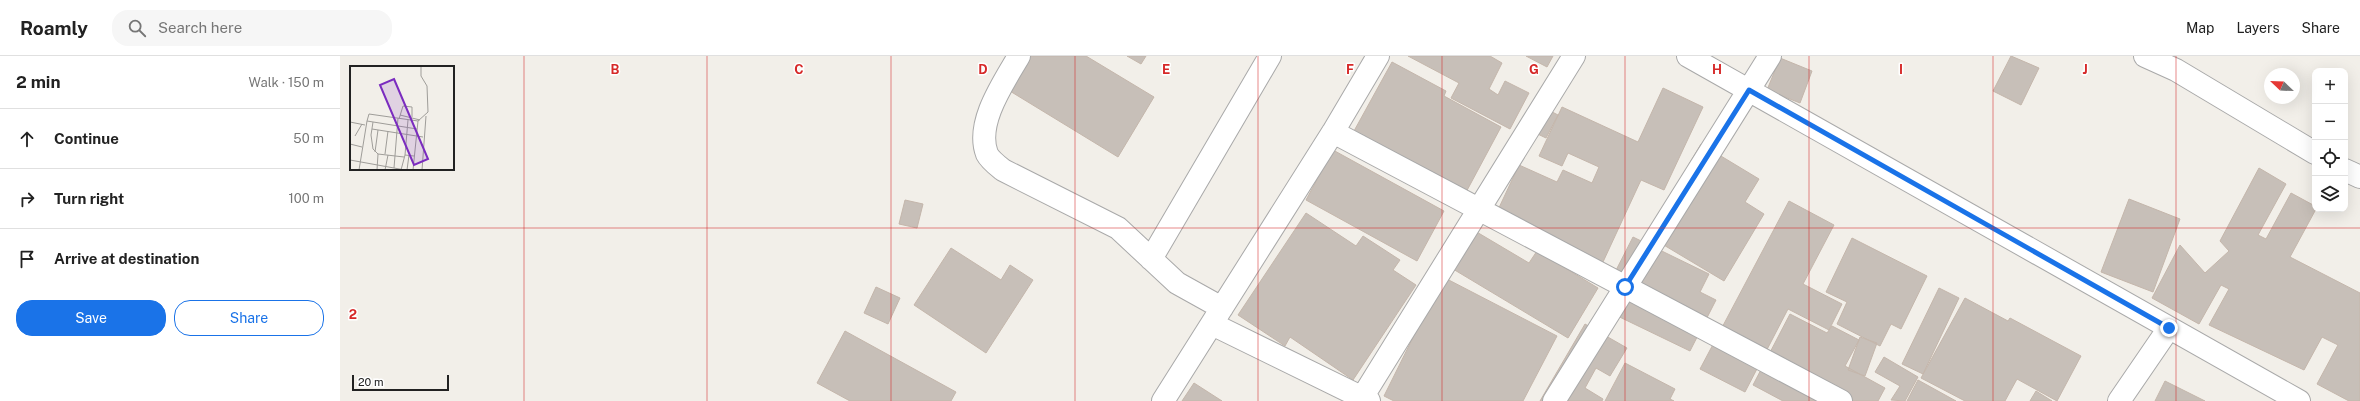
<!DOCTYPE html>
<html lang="en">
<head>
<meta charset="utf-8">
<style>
	body { margin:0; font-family:"Public Sans",sans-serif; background:#f6f6f6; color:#222 }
	.controls { position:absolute; right:12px; top:12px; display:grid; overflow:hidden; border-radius:8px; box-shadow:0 4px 16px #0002 }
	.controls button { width:36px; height:36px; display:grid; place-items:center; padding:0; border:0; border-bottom:1px solid #e0e0e0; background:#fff; color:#222; font:20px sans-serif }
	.compass { position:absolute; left:1924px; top:12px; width:36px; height:36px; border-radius:50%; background:#fff; box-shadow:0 4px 16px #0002; rotate:293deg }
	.scale { position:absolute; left:12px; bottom:10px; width:97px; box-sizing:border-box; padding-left:4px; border:2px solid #222; border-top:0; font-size:11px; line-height:14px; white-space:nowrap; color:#222; -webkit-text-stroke:3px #fff; paint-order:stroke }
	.stop { position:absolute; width:12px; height:12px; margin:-9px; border:3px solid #1a73e8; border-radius:50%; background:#fff }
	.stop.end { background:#1a73e8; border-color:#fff; box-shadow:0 1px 4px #0008 }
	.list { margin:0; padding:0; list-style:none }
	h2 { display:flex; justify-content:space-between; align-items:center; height:52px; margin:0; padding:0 16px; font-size:17px }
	h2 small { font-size:13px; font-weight:400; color:#767676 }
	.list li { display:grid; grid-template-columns:26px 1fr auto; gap:12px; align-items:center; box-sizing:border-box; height:60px; padding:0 16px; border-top:1px solid #e0e0e0 }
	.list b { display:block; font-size:15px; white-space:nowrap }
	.list em { font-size:13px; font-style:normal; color:#767676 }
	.actions { display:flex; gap:8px; padding:12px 16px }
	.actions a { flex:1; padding:9px 0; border:1px solid #1a73e8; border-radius:16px; text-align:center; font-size:14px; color:#1a73e8 }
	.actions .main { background:#1a73e8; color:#fff }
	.icon { flex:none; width:22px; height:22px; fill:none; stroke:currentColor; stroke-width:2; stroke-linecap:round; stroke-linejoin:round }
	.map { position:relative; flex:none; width:2020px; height:345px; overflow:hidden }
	header { display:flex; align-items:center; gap:24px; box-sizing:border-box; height:56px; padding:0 20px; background:#fff; border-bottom:1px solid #e0e0e0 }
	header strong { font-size:19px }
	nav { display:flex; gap:22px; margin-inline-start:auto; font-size:14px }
	.search { width:280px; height:36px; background:#f6f6f6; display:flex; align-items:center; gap:10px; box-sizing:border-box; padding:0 14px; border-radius:16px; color:#767676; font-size:15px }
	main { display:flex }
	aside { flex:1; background:#fff }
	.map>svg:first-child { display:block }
</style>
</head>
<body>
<header>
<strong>Roamly</strong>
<div class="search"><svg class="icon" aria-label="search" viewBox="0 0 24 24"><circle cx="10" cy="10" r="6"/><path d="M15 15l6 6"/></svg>Search here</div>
<nav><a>Map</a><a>Layers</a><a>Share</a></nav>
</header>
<main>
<aside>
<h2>2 min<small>Walk · 150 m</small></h2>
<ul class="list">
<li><svg class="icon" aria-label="ahead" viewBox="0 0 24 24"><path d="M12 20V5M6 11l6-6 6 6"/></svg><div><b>Continue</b></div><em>50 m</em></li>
<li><svg class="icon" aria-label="right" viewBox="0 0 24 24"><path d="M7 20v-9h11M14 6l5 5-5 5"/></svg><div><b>Turn right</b></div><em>100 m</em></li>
<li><svg class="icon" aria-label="arrive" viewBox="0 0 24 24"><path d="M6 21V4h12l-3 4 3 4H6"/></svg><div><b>Arrive at destination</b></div></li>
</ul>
<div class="actions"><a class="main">Save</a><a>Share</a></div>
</aside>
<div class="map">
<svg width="2020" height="345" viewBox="0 0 2020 345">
	<rect width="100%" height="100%" fill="#f2efe9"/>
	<path fill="#c7bfb8" stroke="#c4b6ab" d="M677,0H746L814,41L778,101L660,29Z
		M787,0H806L801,8Z
		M1068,0H1150L1162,7L1149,33L1158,39L1165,25L1189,37L1170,73L1111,42L1119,27Z
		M1186,0H1213L1207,11Z
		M1671,0L1699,12L1681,49L1653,35Z
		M1440,2L1472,15L1460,47L1427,34Z
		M1052,6L1106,35L1104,40L1161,71L1124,140L1014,75Z
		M1323,32L1363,51L1324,134L1301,124L1263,206L1157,156L1179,109L1217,126L1223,114L1252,127L1259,111L1228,97L1222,110L1199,100L1222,51L1298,86Z
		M1193,46L1218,59L1206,82L1181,70Z
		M1361,88L1419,123L1405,146L1424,158L1384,225L1307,179Z
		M993,94L1104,155L1077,205L966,144Z
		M1919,112L1946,128L1918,179L1926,183L1951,137L1975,150L1976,153L1950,201L2020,237V345H2009L1977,328L1998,289L1982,281L1964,314L1869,269L1889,233L1881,229L1859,268L1812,242L1840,189L1865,217L1889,195L1880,185Z
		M1789,143L1840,163L1813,236L1761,216Z
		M565,144L583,148L577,172L559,168Z
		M1449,145L1494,169L1463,228L1502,248L1489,274L1448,253L1405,336L1360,313Z
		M966,157L1016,190L1023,180L1060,204L1053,214L1076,229L1013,324L950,281L945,290L898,259Z
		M1135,175L1189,207L1197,195L1258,232L1228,282L1113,213Z
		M1293,181L1369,218L1360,236L1376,244L1350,295L1263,253L1276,227L1271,224Z
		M1512,182L1587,220L1561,273L1551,268L1540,290L1497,268L1507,246L1486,236Z
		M611,192L661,224L670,209L693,224L646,297L574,249Z
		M1103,221L1217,280L1183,345H1054L1044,340Z
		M536,231L560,242L548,268L524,257Z
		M1599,232L1619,242L1583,318L1562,308Z
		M1625,242L1668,265L1670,262L1741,300L1717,345L1677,323L1665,345H1625L1581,322Z
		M1450,258L1487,277L1492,270L1519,284L1505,310L1545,332L1538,345H1443L1413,329Z
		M1245,268L1287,292L1270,320L1256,312L1245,332L1263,343L1262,345H1200Z
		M505,275L616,336L611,345H510L477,327Z
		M1520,281L1537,287L1525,320L1508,314Z
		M1544,301L1578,321L1565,345L1551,344L1560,330L1535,316Z
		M1285,307L1335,333L1330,343L1334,345H1265Z
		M1578,324L1616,345H1567Z
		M1825,325L1865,345H1815Z
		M854,327L882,345H842Z
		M1696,335L1712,345H1690Z"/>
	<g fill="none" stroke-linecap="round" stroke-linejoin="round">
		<g stroke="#a9a9a9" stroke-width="24">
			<path id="minor" d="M679,0C664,26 635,67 647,98C650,104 658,110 663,114L778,172L837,227L882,252
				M1348,0L1959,345
				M1805,0L1836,14L1975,97
				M993,76L1501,345
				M2005,114L2020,121
				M811,203L930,0
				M872,268L1029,345
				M823,345L993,76L1038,0
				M1020,345L1234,0
				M1214,345L1430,0
				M1779,345L1829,272"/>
		</g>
		<use href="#minor" stroke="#fff" stroke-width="22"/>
	</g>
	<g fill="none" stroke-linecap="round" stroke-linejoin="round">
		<path stroke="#1a73e8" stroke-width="5" d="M1285,231L1409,34L1829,272"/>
	</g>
	<path fill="none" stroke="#d62828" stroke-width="1" stroke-opacity="0.55" d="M184,0V345M367,0V345M551,0V345M735,0V345M918,0V345M1102,0V345M1285,0V345M1469,0V345M1653,0V345M1836,0V345M0,172H2020"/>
	<g transform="translate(10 10)">
		<rect width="104" height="104" fill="#f2efe9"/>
		<path fill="none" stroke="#9f9d99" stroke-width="1" d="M50,49L70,54M49,53L53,40L62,41V51M17,55L19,48L68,55L63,104M68,55L78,46L77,20L71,10V0M0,56L15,59M23,56L21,69L23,83L28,88M22,63L73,71M5,70L12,58M0,78L12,81M25,86L28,64M35,88L38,65M55,89L58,54M0,94L55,104M44,102L48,52M9,104L17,55L67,63M27,104L28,88L54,91M35,104L38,89M51,104L55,89L64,90M57,104L59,89M72,104L76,50"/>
		<path fill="#7b2cbf" fill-opacity="0.15" stroke="#7b2cbf" stroke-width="2" d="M44,13L78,93L64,99L30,19Z"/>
		<rect width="104" height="104" fill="none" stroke="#222" stroke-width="2"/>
	</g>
	<g font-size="13" text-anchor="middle" font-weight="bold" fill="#d62828" stroke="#fff" stroke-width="3" stroke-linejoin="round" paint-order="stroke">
		<text x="275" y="18">B</text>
		<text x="459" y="18">C</text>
		<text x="643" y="18">D</text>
		<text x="826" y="18">E</text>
		<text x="1010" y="18">F</text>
		<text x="1194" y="18">G</text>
		<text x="1377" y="18">H</text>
		<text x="1561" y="18">I</text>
		<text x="1745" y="18">J</text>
		<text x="13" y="263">2</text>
	</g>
</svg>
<div class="controls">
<button>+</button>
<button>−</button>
<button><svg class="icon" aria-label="locate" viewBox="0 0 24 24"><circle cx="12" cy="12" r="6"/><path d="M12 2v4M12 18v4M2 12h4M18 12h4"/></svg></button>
<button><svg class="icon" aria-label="layers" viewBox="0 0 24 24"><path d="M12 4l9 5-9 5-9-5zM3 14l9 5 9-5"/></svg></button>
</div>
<svg class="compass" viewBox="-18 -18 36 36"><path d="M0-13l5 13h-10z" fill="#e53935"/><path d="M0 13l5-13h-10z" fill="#767676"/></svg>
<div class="scale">20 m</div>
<div class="stop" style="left:1285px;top:231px"></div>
<div class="stop end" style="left:1829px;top:272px"></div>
</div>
</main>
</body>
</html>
